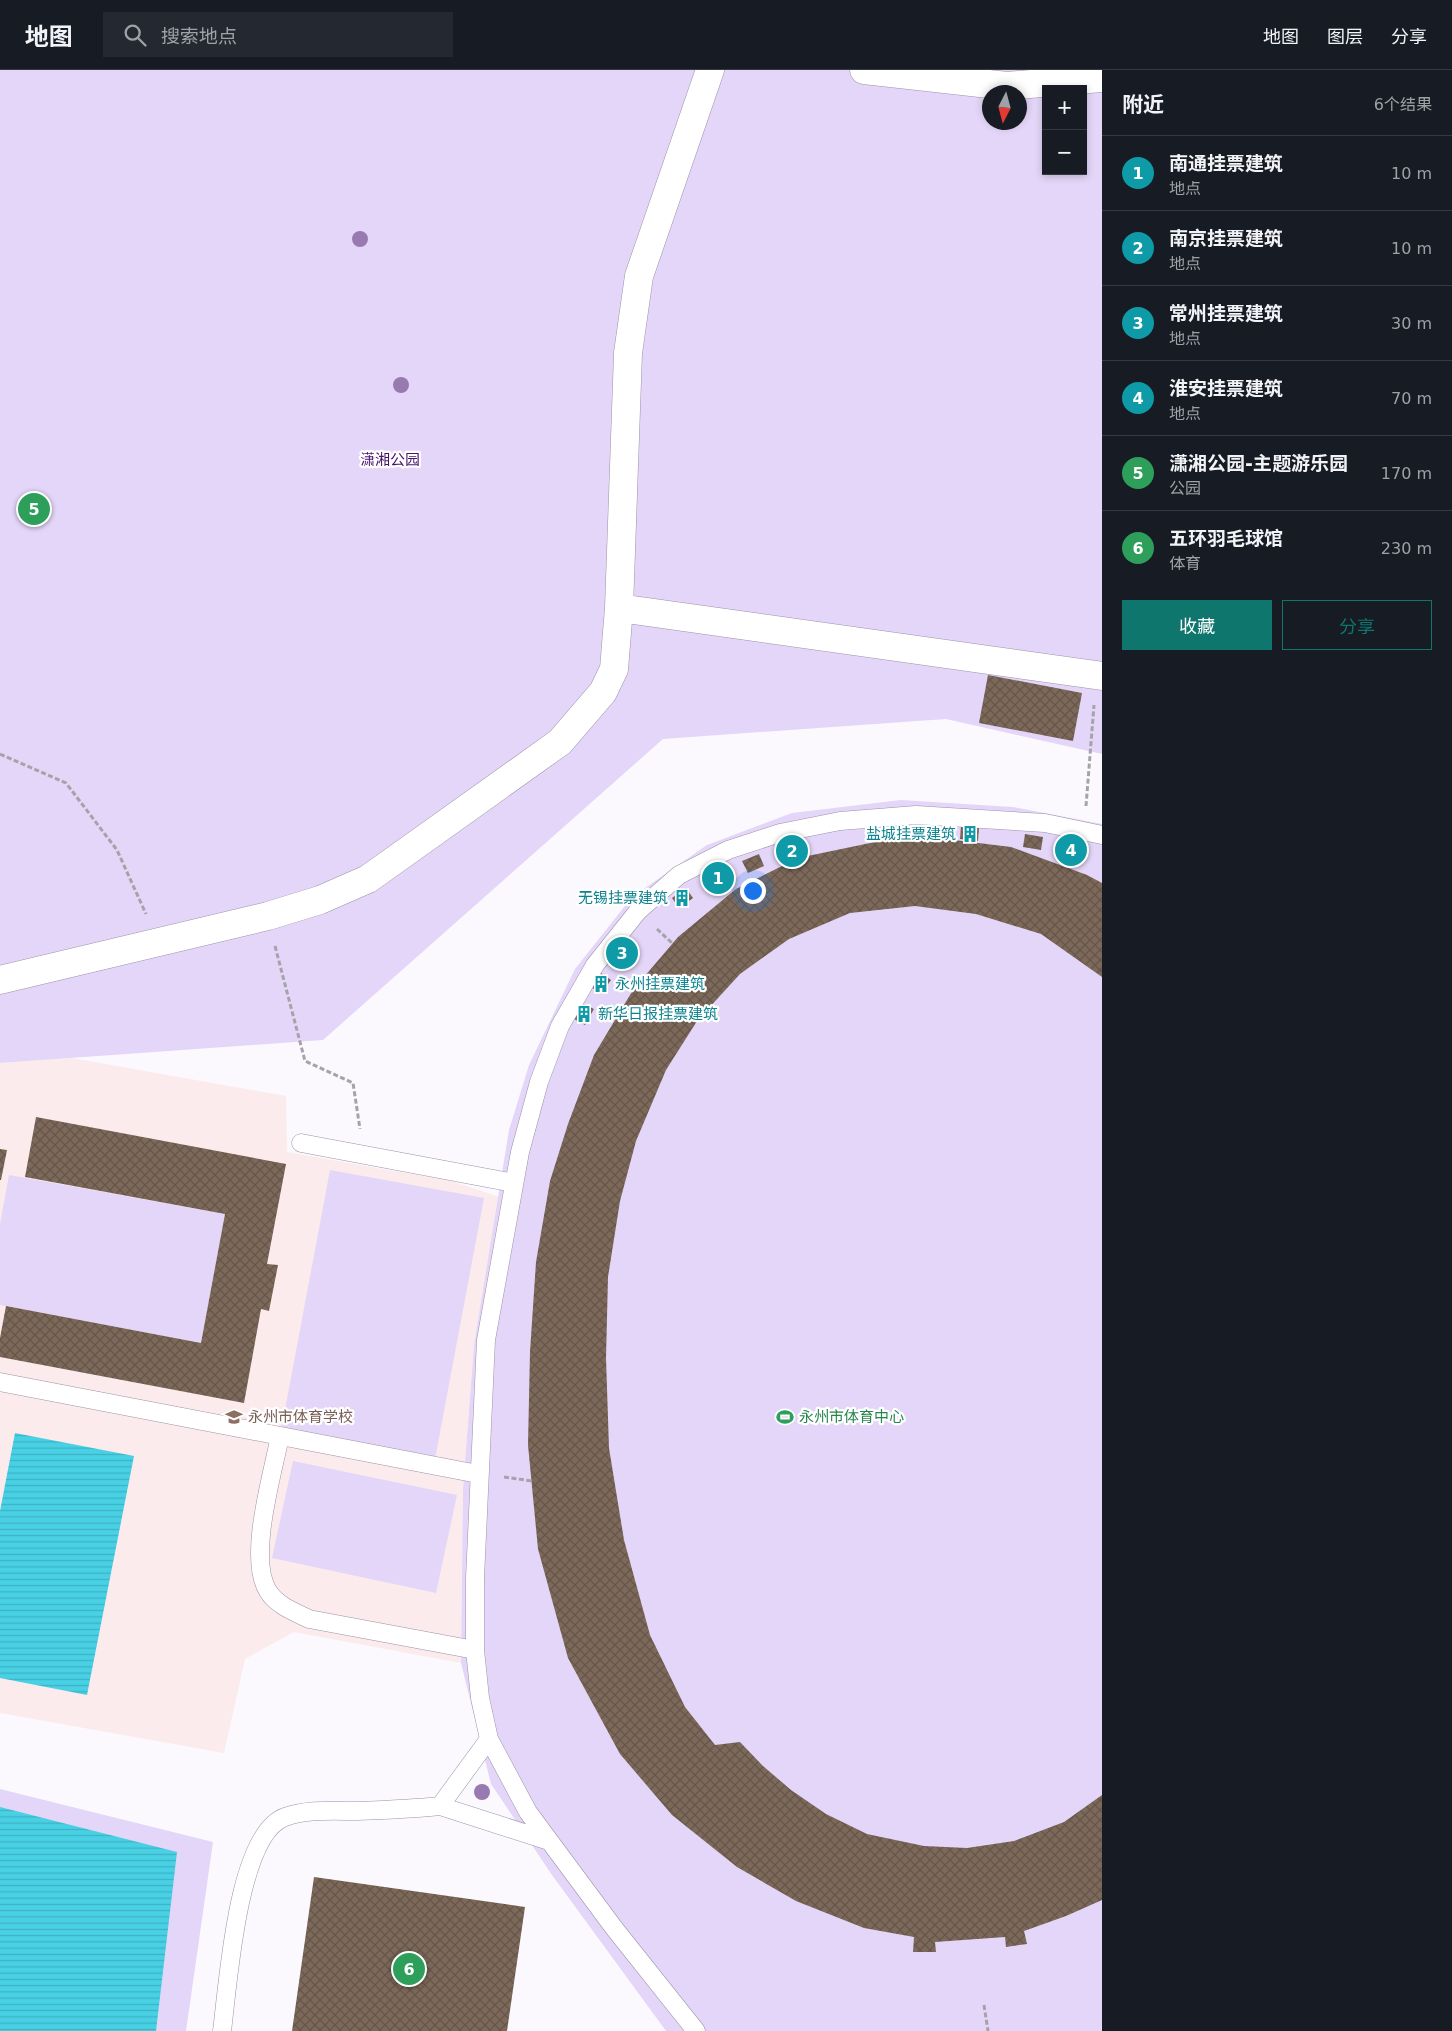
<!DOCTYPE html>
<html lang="zh">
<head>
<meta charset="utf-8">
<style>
	body { margin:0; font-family:"DejaVu Sans","Noto Sans SC",sans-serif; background:#242831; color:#f1f3f6 }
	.controls { position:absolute; right:15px; top:15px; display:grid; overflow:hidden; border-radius:0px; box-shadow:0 2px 8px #0003 }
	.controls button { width:45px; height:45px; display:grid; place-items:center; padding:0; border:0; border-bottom:1px solid #363941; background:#171b24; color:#f1f3f6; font:25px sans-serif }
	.compass { position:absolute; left:982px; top:15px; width:45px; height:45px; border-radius:50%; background:#171b24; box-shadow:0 2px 8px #0003; rotate:186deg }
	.you { position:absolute; left:752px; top:820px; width:18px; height:18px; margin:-12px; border:4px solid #fff; border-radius:50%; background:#1a73e8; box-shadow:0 0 0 8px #1a73e833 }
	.badge { display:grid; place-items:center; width:32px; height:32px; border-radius:50%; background:#0f766e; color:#fff; font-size:16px; font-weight:700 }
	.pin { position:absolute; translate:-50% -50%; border:2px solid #fff; box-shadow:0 1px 5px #0006 }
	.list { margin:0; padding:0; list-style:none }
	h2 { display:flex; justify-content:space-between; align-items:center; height:65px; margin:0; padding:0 20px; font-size:21px }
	h2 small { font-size:16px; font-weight:400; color:#9ea1a6 }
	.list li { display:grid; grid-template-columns:32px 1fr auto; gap:15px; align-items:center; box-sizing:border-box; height:75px; padding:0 20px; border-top:1px solid #363941 }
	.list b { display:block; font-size:19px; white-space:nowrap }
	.list p { margin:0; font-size:16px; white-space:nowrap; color:#9ea1a6 }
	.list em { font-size:16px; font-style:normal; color:#9ea1a6 }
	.actions { display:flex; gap:10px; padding:15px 20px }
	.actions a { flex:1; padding:11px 0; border:1px solid #0f766e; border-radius:0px; text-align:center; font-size:18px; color:#0f766e }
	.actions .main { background:#0f766e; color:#fff }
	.icon { flex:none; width:28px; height:28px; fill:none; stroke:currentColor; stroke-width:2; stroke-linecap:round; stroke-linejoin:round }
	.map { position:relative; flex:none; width:1102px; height:1961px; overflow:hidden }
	header { display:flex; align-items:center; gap:30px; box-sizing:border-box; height:70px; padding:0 25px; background:#171b24; border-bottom:1px solid #363941 }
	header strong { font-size:24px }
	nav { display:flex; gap:28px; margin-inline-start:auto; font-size:18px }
	.search { width:350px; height:45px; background:#242831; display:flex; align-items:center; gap:12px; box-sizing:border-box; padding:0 18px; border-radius:0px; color:#9ea1a6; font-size:19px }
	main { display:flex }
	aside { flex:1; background:#171b24 }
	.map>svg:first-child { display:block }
</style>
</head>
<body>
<header>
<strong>地图</strong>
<div class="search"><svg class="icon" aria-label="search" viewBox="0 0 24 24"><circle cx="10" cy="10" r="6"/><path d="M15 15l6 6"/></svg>搜索地点</div>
<nav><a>地图</a><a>图层</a><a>分享</a></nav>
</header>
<main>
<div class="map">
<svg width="1102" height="1961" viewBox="0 0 1102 1961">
	<defs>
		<pattern id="water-rules" width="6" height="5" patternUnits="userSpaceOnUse" patternTransform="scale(1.25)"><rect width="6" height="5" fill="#48d0e4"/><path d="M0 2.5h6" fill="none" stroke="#3eb2c3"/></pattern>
		<pattern id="building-cross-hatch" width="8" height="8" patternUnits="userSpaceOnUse" patternTransform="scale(1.25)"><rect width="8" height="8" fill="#7c695a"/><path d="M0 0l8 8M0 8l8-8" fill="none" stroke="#65554a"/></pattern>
	</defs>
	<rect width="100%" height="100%" fill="#fbf9fe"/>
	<path fill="#fcebed" d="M72,988L286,1026L287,1082L451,1111L500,1127L474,1275L463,1419L461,1593L294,1562L245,1589L224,1683L0,1643V993Z"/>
	<path fill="#e4d6f8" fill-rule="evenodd" d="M0,0H1102V684L946,649L663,669L323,970L0,993ZM1046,19H1083V101H1046ZM989,22H1019V52H989Z
		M901,730L1013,737L1102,754V1961H666L552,1805L491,1714L461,1593L463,1419L474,1275L509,1060L529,995L575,899L632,827L707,775L792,743Z
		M330,1100L484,1128L435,1389L281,1361Z
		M9,1105L225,1144L201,1273L0,1235V1154Z
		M293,1391L457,1425L436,1523L272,1488Z
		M0,1719L213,1772L186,1961H0Z"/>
	<path fill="url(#water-rules)" d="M15,1363L134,1386L87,1625L0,1608V1441Z
		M0,1737L177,1782L156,1961H0Z"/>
	<path fill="url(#building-cross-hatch)" d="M988,605L1082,623L1073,671L979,653Z
		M961,756L979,758L978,771L960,769Z
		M1025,764L1043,767L1041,780L1023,777Z
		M946,769L1011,777L1087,805L1102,813V907L1041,864L976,844L915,836L850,843L789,869L740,904L697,951L666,1000L636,1071L620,1131L608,1207L606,1288L609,1378L624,1470L650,1565L685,1637L715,1675L740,1672L763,1696L791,1720L826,1744L867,1764L924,1776L967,1778L1014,1771L1064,1752L1102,1725V1830L1066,1846L1024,1861L1027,1874L1006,1877L1005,1867L935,1872L936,1882H913L914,1867L864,1858L796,1831L737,1797L672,1745L620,1684L568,1588L538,1479L528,1375L530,1282L536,1192L550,1111L568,1054L594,985L633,920L678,867L736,819L798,788L875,772Z
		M799,772L802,784L786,789L782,777Z
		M1064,772L1082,776L1079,788L1061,784Z
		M759,784L764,796L748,803L742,791Z
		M723,799L729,810L713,818L707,807Z
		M686,818L693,828L679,838L672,828Z
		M623,872L633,880L622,894L612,886Z
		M601,903L611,910L601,924L591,917Z
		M582,933L594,939L585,955L574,949Z
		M36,1047L286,1094L267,1194L278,1195L269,1241L261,1239L244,1333L0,1287V1268L6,1236L201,1273L225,1144L25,1107Z
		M0,1079L7,1080L1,1110H0Z
		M314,1807L525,1837L507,1961H292Z"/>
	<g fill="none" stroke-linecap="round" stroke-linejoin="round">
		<g stroke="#9c92a8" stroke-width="19">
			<path id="lane" d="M301,1073L514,1113
				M0,1312L478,1404
				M280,1366C273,1403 247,1488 268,1521C276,1535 295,1542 309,1549L475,1580
				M440,1736L549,1771
				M222,1961C228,1916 237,1764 285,1747C308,1739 333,1741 357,1741C385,1740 412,1739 440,1736L489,1669
				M696,1961L614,1858L528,1742L489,1669L480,1628L475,1580V1508L486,1270L520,1082L539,1012L560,956L595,895L638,841L679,805L728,780L780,763L840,751L916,745L1045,753L1102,765"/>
		</g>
		<g stroke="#9c92a8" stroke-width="29">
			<path id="street" d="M864,0L1007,16L1102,8
				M619,538L1102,606
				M0,910L268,846L320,830L368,809L560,672L603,622L614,599L619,538L628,283L639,206L710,0"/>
		</g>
		<path stroke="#a5a3a9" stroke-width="3" stroke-dasharray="5 2.5" stroke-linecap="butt" d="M0,684L66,713L117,780L146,844
			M1086,736L1094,635
			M657,859L673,874
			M275,876L305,991L353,1013L360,1059
			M504,1407L532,1411
			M984,1935L988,1961"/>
		<use href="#lane" stroke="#fff" stroke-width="18"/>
		<use href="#street" stroke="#fff" stroke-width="28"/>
	</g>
	<g fill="#997ab0">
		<circle cx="360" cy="169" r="8"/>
		<circle cx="401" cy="315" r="8"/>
		<circle cx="482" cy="1722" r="8"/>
	</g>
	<defs>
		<g id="building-bare" transform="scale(1.35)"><path d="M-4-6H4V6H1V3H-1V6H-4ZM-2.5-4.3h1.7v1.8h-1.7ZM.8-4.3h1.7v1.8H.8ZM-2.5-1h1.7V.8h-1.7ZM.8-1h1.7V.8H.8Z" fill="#0f9aa8" stroke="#fff" stroke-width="2.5" paint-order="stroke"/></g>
		<g id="school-bare" transform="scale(1.35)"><path d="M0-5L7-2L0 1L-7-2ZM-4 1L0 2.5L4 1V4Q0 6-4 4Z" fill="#8d6e63" stroke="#fff" stroke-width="2.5" paint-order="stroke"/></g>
		<g id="stadium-bare" transform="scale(1.35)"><path d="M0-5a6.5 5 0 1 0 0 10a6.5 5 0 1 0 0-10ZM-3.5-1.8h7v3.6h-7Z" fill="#2e9e5b" stroke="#fff" stroke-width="2.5" paint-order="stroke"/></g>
	</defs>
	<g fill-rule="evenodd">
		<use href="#building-bare" x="970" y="764"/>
		<use href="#building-bare" x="682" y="828"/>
		<use href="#building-bare" x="601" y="914"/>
		<use href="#building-bare" x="584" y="944"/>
		<use href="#school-bare" x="234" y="1347"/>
		<use href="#stadium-bare" x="785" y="1347"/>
	</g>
	<g text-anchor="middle" stroke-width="4.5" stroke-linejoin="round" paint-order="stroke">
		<g font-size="15" fill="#481370" stroke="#fff">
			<text x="390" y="395">潇湘公园</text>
		</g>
		<g font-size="15" fill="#0d838f" stroke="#fff" text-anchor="end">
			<text x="956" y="769">盐城挂票建筑</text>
			<text x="668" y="833">无锡挂票建筑</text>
			<text x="615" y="919" text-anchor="start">永州挂票建筑</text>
			<text x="598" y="949" text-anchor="start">新华日报挂票建筑</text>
		</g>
		<g font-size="15" fill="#785e54" stroke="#fff" text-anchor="start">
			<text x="248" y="1352">永州市体育学校</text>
		</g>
		<g font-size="15" fill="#27864d" stroke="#fff" text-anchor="start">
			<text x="799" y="1352">永州市体育中心</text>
		</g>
	</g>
</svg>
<div class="controls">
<button>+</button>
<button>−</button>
</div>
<svg class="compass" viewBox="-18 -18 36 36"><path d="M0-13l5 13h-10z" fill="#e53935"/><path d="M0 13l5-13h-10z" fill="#9ea1a6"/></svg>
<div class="you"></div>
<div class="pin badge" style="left:718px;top:808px;background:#0f9aa8">1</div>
<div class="pin badge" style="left:792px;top:781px;background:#0f9aa8">2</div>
<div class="pin badge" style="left:622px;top:883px;background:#0f9aa8">3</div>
<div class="pin badge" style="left:1071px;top:780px;background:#0f9aa8">4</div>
<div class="pin badge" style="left:34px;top:439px;background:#2e9e5b">5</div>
<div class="pin badge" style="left:409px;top:1899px;background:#2e9e5b">6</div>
</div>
<aside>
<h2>附近<small>6个结果</small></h2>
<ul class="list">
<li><span class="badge" style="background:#0f9aa8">1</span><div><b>南通挂票建筑</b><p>地点</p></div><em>10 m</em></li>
<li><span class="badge" style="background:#0f9aa8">2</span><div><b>南京挂票建筑</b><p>地点</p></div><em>10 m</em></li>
<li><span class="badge" style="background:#0f9aa8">3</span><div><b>常州挂票建筑</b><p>地点</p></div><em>30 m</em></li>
<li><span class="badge" style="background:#0f9aa8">4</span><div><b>淮安挂票建筑</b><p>地点</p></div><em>70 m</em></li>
<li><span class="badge" style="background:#2e9e5b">5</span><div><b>潇湘公园-主题游乐园</b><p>公园</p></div><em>170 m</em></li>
<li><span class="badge" style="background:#2e9e5b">6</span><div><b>五环羽毛球馆</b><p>体育</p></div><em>230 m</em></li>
</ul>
<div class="actions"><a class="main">收藏</a><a>分享</a></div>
</aside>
</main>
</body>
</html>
